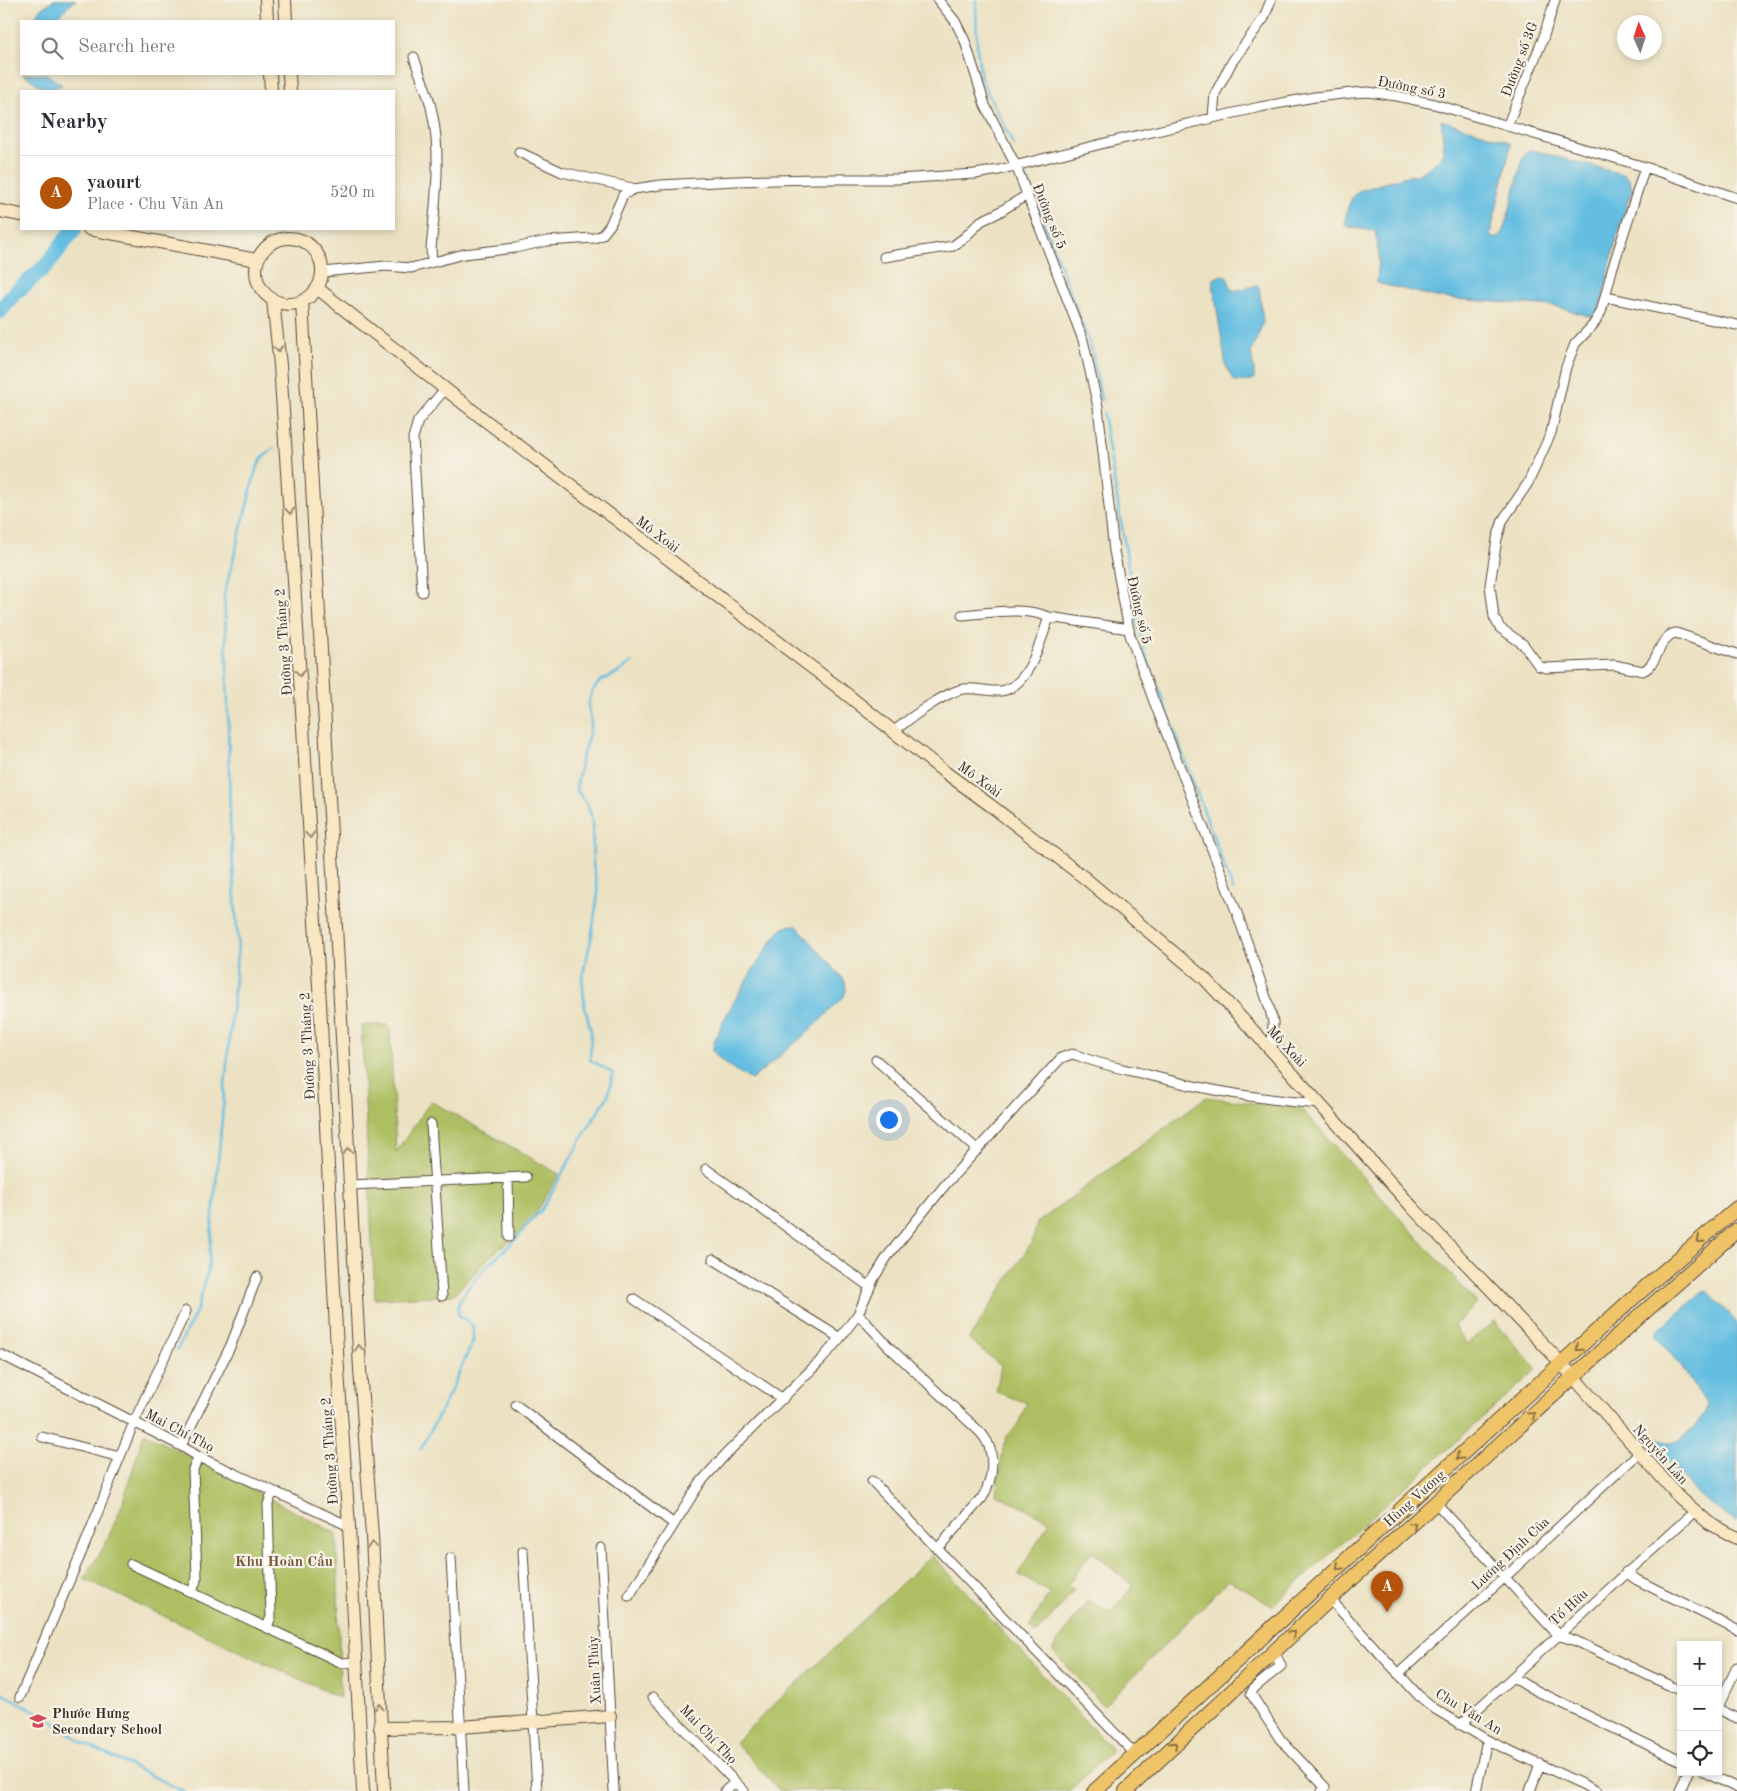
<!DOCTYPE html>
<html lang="en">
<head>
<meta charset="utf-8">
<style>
	body { margin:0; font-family:"Old Standard TT",serif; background:#f2f2f3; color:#2b2b33 }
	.controls { position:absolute; right:15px; bottom:15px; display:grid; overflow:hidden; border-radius:0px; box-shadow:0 2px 8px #0003 }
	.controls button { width:45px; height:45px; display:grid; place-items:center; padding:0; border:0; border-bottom:1px solid #e1e1e2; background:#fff; color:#2b2b33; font:25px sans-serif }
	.compass { position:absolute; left:1617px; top:15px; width:45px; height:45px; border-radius:50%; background:#fff; box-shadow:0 2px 8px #0003; rotate:357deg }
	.you { position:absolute; left:888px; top:1119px; width:18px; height:18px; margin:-12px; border:4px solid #fff; border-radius:50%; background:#1a73e8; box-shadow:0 0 0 8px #1a73e833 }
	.badge { display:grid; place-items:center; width:32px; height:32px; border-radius:50%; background:#b45309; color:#fff; font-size:16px; font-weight:700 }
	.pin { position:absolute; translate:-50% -41px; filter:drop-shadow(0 1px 2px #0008) }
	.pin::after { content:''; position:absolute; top:26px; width:18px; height:15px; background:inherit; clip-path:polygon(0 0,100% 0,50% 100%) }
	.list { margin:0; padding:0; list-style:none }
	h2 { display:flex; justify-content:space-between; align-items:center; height:65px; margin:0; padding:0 20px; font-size:21px }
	h2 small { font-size:16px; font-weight:400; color:#7c7c81 }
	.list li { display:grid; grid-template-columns:32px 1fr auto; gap:15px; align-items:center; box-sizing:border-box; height:75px; padding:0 20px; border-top:1px solid #e1e1e2 }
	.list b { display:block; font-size:19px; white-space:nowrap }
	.list p { margin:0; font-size:16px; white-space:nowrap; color:#7c7c81 }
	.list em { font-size:16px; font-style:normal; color:#7c7c81 }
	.icon { flex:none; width:28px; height:28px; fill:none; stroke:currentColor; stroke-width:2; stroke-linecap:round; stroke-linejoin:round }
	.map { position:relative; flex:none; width:1737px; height:1791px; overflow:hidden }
	.search { position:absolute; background:#fff; box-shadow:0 2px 8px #0003; left:20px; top:20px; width:375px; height:55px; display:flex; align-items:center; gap:12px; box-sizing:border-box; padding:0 18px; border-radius:0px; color:#7c7c81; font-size:19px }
	.panel { position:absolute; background:#fff; box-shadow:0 2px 8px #0003; left:20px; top:90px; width:375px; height:140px; border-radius:0px }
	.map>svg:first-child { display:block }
</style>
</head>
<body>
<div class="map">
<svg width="1737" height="1791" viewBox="0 0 1737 1791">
	<rect width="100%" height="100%" fill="#f7f3e8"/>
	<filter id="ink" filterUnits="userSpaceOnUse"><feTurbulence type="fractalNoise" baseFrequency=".02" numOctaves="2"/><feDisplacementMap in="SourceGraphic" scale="10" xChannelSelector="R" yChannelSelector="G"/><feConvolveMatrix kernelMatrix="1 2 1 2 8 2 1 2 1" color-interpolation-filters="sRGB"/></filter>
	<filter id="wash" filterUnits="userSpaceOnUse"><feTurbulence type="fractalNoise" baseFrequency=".0096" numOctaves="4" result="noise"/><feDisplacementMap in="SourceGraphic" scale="20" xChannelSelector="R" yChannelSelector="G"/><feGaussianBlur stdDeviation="1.12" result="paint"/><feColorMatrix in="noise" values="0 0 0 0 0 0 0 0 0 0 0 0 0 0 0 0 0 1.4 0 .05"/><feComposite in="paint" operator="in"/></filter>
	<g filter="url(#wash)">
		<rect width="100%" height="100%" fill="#ece2c3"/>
		<path fill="#adbf62" stroke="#747440" d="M361,1025H386L390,1027L396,1152L431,1101L559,1174L529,1225L492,1255L453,1295L375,1299Z
			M1206,1097L1301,1109L1477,1303L1454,1326L1467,1344L1494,1321L1537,1369L1272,1606L1229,1580L1104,1706L1052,1650L1088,1600L1110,1613L1133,1586L1092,1552L1068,1584L1074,1590L1036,1634L1029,1627L1050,1593L1018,1574L1050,1521L996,1494L1004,1444L1007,1436L1017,1426L1027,1403L996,1392L1001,1366L969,1339L1032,1242L1037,1223Z
			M144,1433L337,1534L340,1698L84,1579L105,1545L121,1508Z
			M932,1555L1112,1750L1069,1791H780L735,1742Z"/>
		<path fill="#64bee1" stroke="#507480" d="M54,0H76L65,9L55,21H34L39,10Z
			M23,74H46L62,85L47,91Z
			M1441,120L1507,141L1511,144L1490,236L1494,238L1499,237L1504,231L1523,158L1528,151L1532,150L1625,175L1629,179L1632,189L1618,232L1600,308L1592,317L1555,306L1441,298L1377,283L1379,256L1375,231L1349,227L1345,225C1345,214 1350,196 1359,191L1403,177L1417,175L1431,166L1439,159L1443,152L1444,146Z
			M1222,275L1226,276L1233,291L1255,286L1259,287L1263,322L1251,353L1254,370V379C1247,381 1239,383 1233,380L1226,366L1213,285V279Z
			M790,925L797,926L845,981L846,991L843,998L807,1033L751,1080C743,1075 715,1059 713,1050C710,1036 768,943 780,931C783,928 787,927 790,925Z
			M1708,1291L1737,1323V1521L1735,1522L1697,1493L1652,1445L1649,1440L1653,1436L1667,1442L1678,1441L1694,1428L1706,1411L1707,1405L1680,1364L1656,1337L1657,1331L1703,1292Z"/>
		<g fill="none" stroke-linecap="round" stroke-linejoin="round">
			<path stroke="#64bee1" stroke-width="2.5" d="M976,0L977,47L981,79L1014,146
				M1025,174L1092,350L1101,400
				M1103,413L1138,625L1144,649L1233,890
				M177,1350L197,1310L208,1270L238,945L230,821L227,661L224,595L256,470L262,458L274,448
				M421,1449L449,1395L473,1341V1327L466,1320L460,1317L458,1313V1306L460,1300L467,1289L484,1269L518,1237L528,1223L541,1211L589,1126L608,1096L613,1073L590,1060L591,1031L585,1008L582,978L591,940L598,893L593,864L592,819L588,806L576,789L582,757L589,734L591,722L588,705L591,693L600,681L619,672L632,662
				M0,1692L46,1717L83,1743L183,1791"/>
			<path stroke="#64bee1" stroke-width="16" d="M0,311L16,292L46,266L74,229"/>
		</g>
	</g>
	<g filter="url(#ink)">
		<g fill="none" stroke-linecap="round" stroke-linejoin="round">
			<g stroke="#564637" stroke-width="11">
				<path id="street" d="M938,0L955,21L965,41L985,105L1016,166L1083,340L1098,407L1114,551L1130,635L1153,699L1237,913L1269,1006L1273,1022L1272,1051
					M414,57C419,75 429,93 432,112C442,156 435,205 431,249L432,262
					M1213,117L1215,94L1232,62L1264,18L1271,0
					M1507,126L1543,39L1555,0
					M519,152L562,172L632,188
					M1645,167L1612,270L1601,312L1593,325L1575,344L1566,367L1551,433L1528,483L1503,520L1497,539L1490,585L1494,617L1500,628L1523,644L1539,666L1546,668L1614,665L1643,671C1659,664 1658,636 1676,633L1737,654
					M884,257L953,246L965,237L981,221L996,214L1027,195
					M323,272L386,266L411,268L464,254L515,248L547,241L594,238L602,235L610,225L623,195L634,189L660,185L735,181L815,179H898L975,174L999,170L1105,143L1260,107L1315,97L1352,93L1368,92L1397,96L1434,104L1645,167L1737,198
					M1606,297L1737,325
					M422,592L413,438L418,421L445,389
					M962,615C991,613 1022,606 1049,617L1129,629
					M894,731C910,718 940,696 959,690C972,686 987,692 1001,691C1029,687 1041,640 1049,617
					M876,1060L978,1150
					M431,1124L442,1296
					M706,1169L870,1287
					M508,1178L509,1237
					M350,1185L526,1177
					M713,1259L840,1338
					M634,1299L783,1399
					M858,1314L889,1347L980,1432C997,1449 994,1479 982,1498L938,1548
					M0,1354L181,1446L199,1457L349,1526
					M516,1405L674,1524
					M42,1437L120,1457
					M181,1446L231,1345L257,1277
					M872,1481L1135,1754
					M1436,1503L1558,1635L1576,1641L1681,1691
					M601,1548L614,1791
					M523,1551L537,1791
					M451,1558L464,1791
					M131,1564L342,1663L357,1662
					M1626,1572L1637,1580L1737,1630
					M192,1592L197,1578L193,1469L199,1457
					M629,1596L700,1483L726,1454L822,1359L840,1338L858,1314L874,1278L887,1257L945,1185L1061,1058L1072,1054L1079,1056C1104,1066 1130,1070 1156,1077C1210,1091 1264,1100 1320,1104
					M1330,1599L1418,1695L1435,1709L1487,1740L1597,1791
					M267,1627L271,1617L268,1504L273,1491
					M1274,1651L1281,1666L1254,1688L1251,1694L1280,1739L1325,1787L1322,1791
					M1398,1674L1504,1578L1640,1452
					M1513,1677L1527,1686L1681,1761
					M20,1697L85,1544L134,1422L186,1311
					M653,1697L744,1791
					M1718,1707L1737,1667
					M1718,1709L1737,1718
					M1460,1725L1695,1511
					M1704,1772L1737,1788
					M725,1791L735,1782
					M1476,1791L1487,1740
					M1530,1791L1540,1764
					M1680,1791L1688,1772"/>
			</g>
			<g stroke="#564637" stroke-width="14">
				<path id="secondary" d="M266,0L267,21
					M285,0L286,21
					M270,74L271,91
					M289,74L290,91
					M0,211L21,215
					M89,229L257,260
					M256 271a33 33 0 1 1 66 0a33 33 0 1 1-66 0Z
					M317,288L482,418L835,685L942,770L990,805L1086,879L1204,978L1272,1051L1413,1208L1562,1364L1679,1497L1709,1523L1737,1538
					M273,300L280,365L292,548L320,1003L338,1371L349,1526L363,1791
					M302,301L360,1369L372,1536L384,1791
					M380,1728L460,1727L610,1716"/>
			</g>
			<g stroke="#564637" stroke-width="16">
				<path id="primary" d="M1095,1791L1432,1481L1632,1299L1737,1208
					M1126,1791L1330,1599L1641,1315L1737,1230"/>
			</g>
			<use href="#street" stroke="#fff" stroke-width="9"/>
			<use href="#secondary" stroke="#f9e7c3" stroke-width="12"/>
			<use href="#primary" stroke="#efc469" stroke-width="14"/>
		</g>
		<defs><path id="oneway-chevron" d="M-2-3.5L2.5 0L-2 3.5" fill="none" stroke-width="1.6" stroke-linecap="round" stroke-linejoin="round" transform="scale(1.25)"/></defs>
		<g stroke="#9a8870">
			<use href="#oneway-chevron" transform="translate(278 349) rotate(85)"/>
			<use href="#oneway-chevron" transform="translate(290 511) rotate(86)"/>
			<use href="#oneway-chevron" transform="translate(300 673) rotate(86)"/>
			<use href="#oneway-chevron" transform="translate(310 835) rotate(86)"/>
			<use href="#oneway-chevron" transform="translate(348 1151) rotate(-93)"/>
			<use href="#oneway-chevron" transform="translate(359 1348) rotate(-93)"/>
			<use href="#oneway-chevron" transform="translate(372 1545) rotate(-93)"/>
			<use href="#oneway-chevron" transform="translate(379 1707) rotate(-93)"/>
		</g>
		<g stroke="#8c6f40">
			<use href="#oneway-chevron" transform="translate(1700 1240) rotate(139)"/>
			<use href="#oneway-chevron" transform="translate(1579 1348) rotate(137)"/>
			<use href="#oneway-chevron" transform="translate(1532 1415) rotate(-42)"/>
			<use href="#oneway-chevron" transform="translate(1459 1457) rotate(138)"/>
			<use href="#oneway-chevron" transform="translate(1413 1525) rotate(-42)"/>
			<use href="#oneway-chevron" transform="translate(1339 1567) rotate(137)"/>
			<use href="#oneway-chevron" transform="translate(1292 1634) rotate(-43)"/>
			<use href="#oneway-chevron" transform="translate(1174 1745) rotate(-44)"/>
		</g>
	</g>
	<defs>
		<g id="school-bare" transform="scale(1.35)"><path d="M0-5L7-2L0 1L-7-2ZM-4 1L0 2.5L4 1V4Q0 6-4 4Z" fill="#d1495b" stroke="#f7f3e8" stroke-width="2.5" paint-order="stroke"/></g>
	</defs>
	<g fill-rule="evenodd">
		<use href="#school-bare" x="38" y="1721"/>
	</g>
	<g text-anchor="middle" stroke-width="4.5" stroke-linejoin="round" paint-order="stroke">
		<g font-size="14" fill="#3b2a1e" stroke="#f7f3e8">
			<text transform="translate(1519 59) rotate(-69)" y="5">Đường số 3G</text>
			<text transform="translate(1412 87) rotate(11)" y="5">Đường số 3</text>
			<text transform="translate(1050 216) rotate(68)" y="5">Đường số 5</text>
			<text transform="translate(658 534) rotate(37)" y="5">Mô Xoài</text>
			<text transform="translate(1140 610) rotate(77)" y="5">Đường số 5</text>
			<text transform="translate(283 642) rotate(-94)" y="5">Đường 3 Tháng 2</text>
			<text transform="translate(980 779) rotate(36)" y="5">Mô Xoài</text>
			<text transform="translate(307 1046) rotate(-93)" y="5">Đường 3 Tháng 2</text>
			<text transform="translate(1287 1046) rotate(47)" y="5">Mô Xoài</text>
			<text transform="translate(180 1430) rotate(28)" y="5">Mai Chí Thọ</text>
			<text transform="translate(329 1451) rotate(-94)" y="5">Đường 3 Tháng 2</text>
			<text transform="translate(1661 1454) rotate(48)" y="5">Nguyễn Lân</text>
			<text transform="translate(1414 1498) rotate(-42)" y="5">Hùng Vương</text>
			<text transform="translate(1510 1553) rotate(-43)" y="5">Lương Định Của</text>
			<text transform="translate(1568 1607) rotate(-43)" y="5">Tố Hữu</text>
			<text transform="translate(594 1670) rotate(-93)" y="5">Xuân Thủy</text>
			<text transform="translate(1469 1711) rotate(31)" y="5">Chu Văn An</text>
			<text transform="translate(709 1734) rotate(46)" y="5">Mai Chí Thọ</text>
		</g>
		<g font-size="14" font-weight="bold" fill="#3b2a1e" stroke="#f7f3e8" text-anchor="start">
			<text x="52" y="1718">Phước Hưng<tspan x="52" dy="16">Secondary School</tspan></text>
		</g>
		<g font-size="15" font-weight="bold" fill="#765539" stroke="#f7f3e8">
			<text x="284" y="1566">Khu Hoàn Cầu</text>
		</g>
	</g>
</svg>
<div class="controls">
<button>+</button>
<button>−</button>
<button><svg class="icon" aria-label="locate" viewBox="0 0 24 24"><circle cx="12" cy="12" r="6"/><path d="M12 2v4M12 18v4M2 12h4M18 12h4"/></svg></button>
</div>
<svg class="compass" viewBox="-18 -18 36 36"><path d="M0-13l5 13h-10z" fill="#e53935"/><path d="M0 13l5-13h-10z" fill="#7c7c81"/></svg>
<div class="you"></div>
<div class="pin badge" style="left:1387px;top:1612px">A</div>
<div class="search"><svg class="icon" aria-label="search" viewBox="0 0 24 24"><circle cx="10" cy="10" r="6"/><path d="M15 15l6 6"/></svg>Search here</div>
<section class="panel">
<h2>Nearby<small></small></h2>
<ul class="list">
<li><span class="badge">A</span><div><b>yaourt</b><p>Place · Chu Văn An</p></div><em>520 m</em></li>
</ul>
</section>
</div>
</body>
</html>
